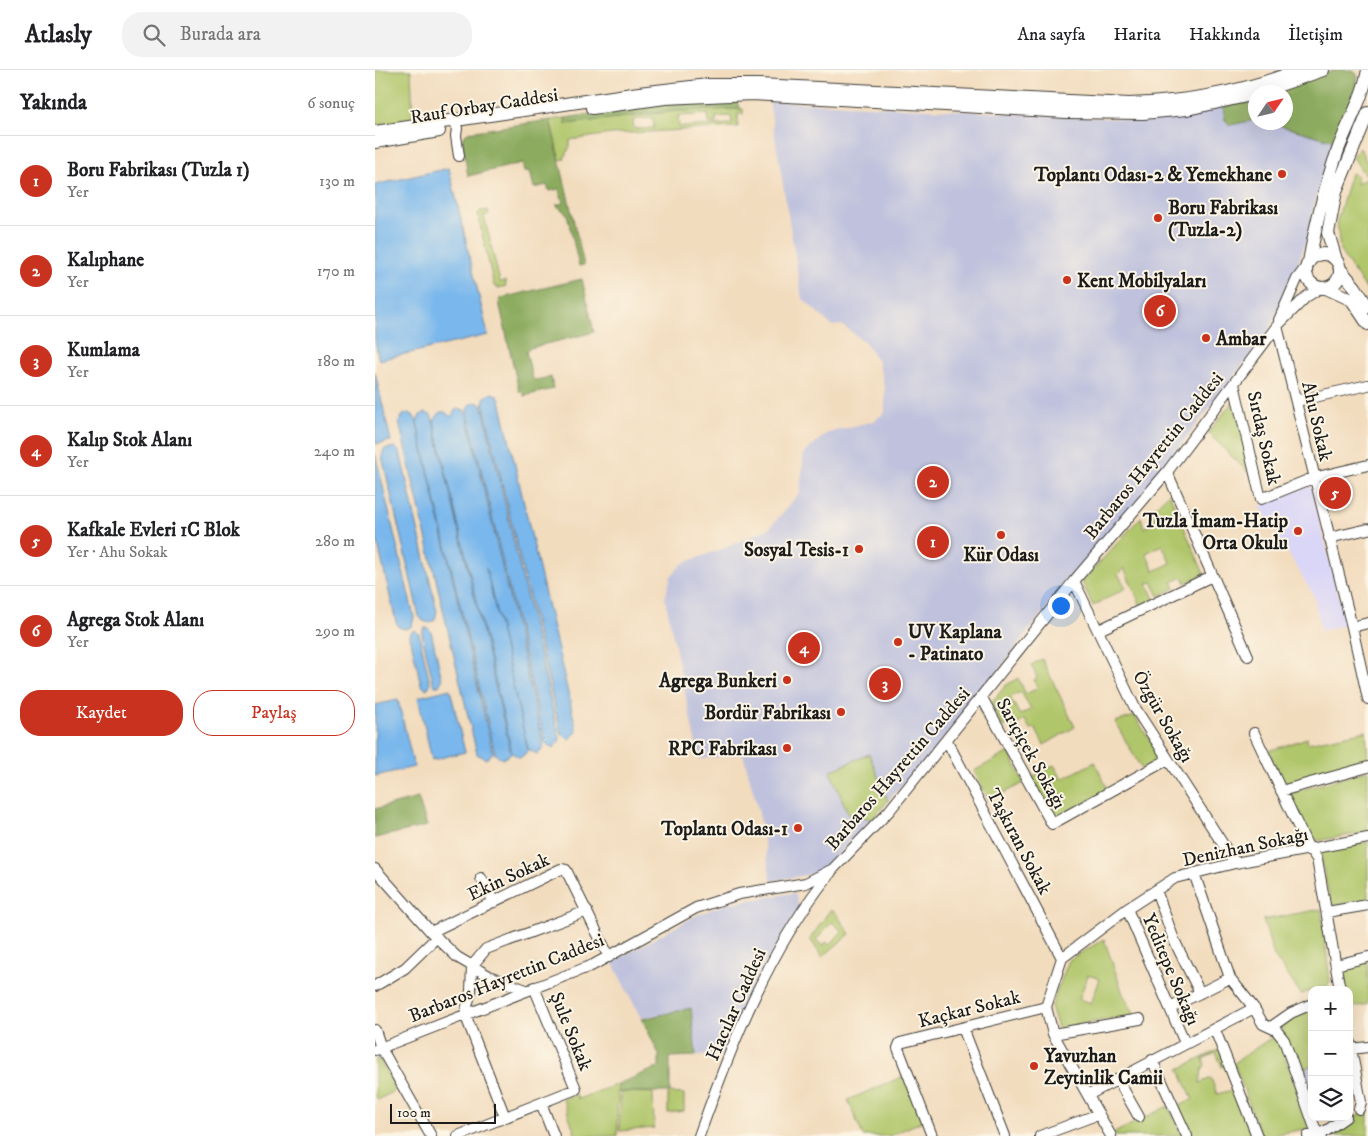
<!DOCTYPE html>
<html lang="tr">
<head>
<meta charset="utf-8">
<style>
	body { margin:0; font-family:"IM FELL DW Pica",serif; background:#f2f2f2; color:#202124 }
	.controls { position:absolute; right:15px; bottom:15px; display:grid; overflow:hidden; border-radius:10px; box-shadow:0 5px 20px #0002 }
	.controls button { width:45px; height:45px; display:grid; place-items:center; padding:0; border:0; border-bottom:1px solid #e0e0e0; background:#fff; color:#202124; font:25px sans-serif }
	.compass { position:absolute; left:873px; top:15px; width:45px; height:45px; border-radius:50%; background:#fff; box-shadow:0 5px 20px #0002; rotate:55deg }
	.scale { position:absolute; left:15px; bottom:12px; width:106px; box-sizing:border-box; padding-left:5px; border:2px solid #1c1c1c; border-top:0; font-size:14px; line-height:18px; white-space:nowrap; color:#1c1c1c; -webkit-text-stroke:4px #fcf5e5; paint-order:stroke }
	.you { position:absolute; left:685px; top:535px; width:18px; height:18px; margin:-12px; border:4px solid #fff; border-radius:50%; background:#1a73e8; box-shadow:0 0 0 8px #1a73e833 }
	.badge { display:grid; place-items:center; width:32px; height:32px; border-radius:50%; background:#c8321e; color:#fff; font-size:16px; font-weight:700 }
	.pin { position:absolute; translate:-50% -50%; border:2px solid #fff; box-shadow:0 1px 5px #0006 }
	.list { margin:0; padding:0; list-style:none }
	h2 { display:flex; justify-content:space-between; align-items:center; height:65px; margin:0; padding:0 20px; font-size:21px }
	h2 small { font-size:16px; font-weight:400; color:#757577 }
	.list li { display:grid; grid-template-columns:32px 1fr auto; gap:15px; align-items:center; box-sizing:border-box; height:90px; padding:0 20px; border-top:1px solid #e0e0e0 }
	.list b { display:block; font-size:19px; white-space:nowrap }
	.list p { margin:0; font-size:16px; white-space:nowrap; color:#757577 }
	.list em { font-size:16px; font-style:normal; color:#757577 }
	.actions { display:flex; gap:10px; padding:15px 20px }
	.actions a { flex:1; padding:11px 0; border:1px solid #c8321e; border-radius:20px; text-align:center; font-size:18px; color:#c8321e }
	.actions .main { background:#c8321e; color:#fff }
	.icon { flex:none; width:28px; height:28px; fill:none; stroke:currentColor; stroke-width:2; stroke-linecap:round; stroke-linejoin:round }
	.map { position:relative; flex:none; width:993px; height:1066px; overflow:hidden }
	header { display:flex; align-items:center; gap:30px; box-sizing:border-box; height:70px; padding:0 25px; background:#fff; border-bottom:1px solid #e0e0e0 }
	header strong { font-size:24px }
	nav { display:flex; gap:28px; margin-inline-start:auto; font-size:18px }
	.search { width:350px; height:45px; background:#f2f2f2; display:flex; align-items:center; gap:12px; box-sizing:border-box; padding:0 18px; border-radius:20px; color:#757577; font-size:19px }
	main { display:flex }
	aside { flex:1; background:#fff }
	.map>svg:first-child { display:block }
</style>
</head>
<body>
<header>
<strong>Atlasly</strong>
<div class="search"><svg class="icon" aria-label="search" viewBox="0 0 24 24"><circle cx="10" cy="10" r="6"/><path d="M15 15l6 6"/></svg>Burada ara</div>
<nav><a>Ana sayfa</a><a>Harita</a><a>Hakkında</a><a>İletişim</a></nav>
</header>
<main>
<aside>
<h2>Yakında<small>6 sonuç</small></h2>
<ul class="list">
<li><span class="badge">1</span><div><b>Boru Fabrikası (Tuzla 1)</b><p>Yer</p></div><em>130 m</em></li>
<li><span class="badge">2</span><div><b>Kalıphane</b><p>Yer</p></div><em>170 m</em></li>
<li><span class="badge">3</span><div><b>Kumlama</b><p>Yer</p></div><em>180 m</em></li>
<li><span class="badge">4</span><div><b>Kalıp Stok Alanı</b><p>Yer</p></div><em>240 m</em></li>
<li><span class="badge">5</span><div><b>Kafkale Evleri 1C Blok</b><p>Yer · Ahu Sokak</p></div><em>280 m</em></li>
<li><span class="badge">6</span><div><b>Agrega Stok Alanı</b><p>Yer</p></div><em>290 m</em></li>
</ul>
<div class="actions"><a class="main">Kaydet</a><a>Paylaş</a></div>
</aside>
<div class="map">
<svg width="993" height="1066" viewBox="0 0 993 1066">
	<rect width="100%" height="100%" fill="#fcf5e5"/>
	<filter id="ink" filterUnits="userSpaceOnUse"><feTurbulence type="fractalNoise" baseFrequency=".02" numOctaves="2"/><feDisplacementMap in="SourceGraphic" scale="10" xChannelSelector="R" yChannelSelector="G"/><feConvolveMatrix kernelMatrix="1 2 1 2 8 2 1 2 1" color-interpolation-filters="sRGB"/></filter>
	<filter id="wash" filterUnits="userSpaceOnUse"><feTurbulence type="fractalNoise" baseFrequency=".0096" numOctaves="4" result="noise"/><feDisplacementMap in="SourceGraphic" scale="20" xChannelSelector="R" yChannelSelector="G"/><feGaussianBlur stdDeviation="1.12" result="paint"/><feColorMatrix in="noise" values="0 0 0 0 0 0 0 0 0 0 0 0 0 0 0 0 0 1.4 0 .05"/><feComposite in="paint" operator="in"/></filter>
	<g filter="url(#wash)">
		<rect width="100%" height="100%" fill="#f2dcbe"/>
		<path fill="#dad6f7" d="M935,415L971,554L946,561L939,526L885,436Z"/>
		<path fill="#c0c2dd" d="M961,0H979L983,7V12L959,71L939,135L934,162L921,199L892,264L757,437L693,509L604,626L543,698L457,791L442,803L396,811L384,743L368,684L324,689L290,528L296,506L308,493L350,478L395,458L425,422L429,383L452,363L499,351L510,342V318L503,292L491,273L467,255L457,256L427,228L394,31L768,50L880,29L881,52H911V22H902Z
			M420,823L424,838L377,916L349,984L321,986L316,938L266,948L237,892L324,844L354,833Z
			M937,995V1025L932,1026L923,1001Z"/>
		<path fill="#b0c66b" stroke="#667144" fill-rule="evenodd" d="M0,0H36L38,50L0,55Z
			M368,39V44H363V57L236,64L195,70V76L189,89L185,90L175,50L190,48L191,54L300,41ZM333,44L334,53H341V47L356,46L357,54L304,57L303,46ZM278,48L279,58L259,59L258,51L261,49Z
			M985,78L993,95V102L989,104L978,87Z
			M976,103L982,105V114L993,107V222L965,181L962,151Z
			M113,140L114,144L109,146L125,212L130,211L131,216L123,218L119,216L103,145L105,141Z
			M859,330L877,406L833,363Z
			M794,423L829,504L811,513L808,507L797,512L800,518L784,526L777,512L772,513L779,529L766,536L749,498L743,504L751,518L718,536L707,512L766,447L769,458L780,452L776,441ZM787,475L796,493L779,501L771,483Z
			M667,589L700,657L669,675L660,658L655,659L650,650L635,658L633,654L628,657L616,634L630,616L643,608L651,624L663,618L659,610L662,607L656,595ZM646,622L656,639L645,645L635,627Z
			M760,646L786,689L767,700L740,652Z
			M991,661L993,691L909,714L894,681L932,668L933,673Z
			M634,682L649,713L614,730L599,701Z
			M494,684L513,731L497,749L474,746L455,701Z
			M720,692L733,720L679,750L656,708L679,695L687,709Z
			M993,700V762L935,772L913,724Z
			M993,772V830L956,836L945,782Z
			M946,839L955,911L952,916L926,924L899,886L888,850Z
			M455,840L460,842L475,864L447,887L435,869ZM457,852L467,861L455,875L451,872L448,876L441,870Z
			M729,869L748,924L760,945L683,958L676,937L694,890ZM713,905L725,909L716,933L704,929Z
			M993,891V934L975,938L974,920H971L968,898Z
			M934,939L937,947V995L923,1001L905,955L920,945Z
			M900,965L905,973L936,1058L891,1066L885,1063L859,993Z
			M845,979L851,995L847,997L841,983L828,989L830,995L827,1000L825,1013L836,1008L842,1024L861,1019L878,1066H816L803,1037L818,1029L804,999Z
			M4,989L20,1018L19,1021L3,1030L0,1027V990Z
			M529,1006L548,1051L514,1066H488L473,1030Z
			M243,1014L242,1066H201L188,1029L201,1024L203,1029Z
			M246,1022L278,1023L279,1058L244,1061Z
			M293,1023L309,1024V1041L293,1043Z
			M793,1036L807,1066H741L739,1063Z
			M993,1042V1066H959C965,1054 980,1045 993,1042Z"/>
		<path fill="#8cab5f" stroke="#54643e" d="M961,0H979L983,7L979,25L959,71L896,53L911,52V22H902Z
			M880,29V50L855,55L850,50L848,37Z
			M360,30L366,39L300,41L191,54L190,48L291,33Z
			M175,50L209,195L204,196L192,144L181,135L188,133L184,119L174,121L172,115L159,118L155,101L149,102L147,93L93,106L87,69L93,62Z
			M207,209L219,262L155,278L151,281L157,307L160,310L176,307L178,319L149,326L148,322L144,321L124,232L126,228Z
			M43,728L52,756L0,768V739Z
			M316,938L321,986L295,987V1022H243V1014L284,997V984L267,949Z"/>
		<path fill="#79b7ec" stroke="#4a6a84" d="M74,98L113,265L4,290L0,271V115Z
			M0,302L16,371L0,374Z
			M117,323L122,325L125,330L202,662L194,669L186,664L108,332L110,327Z
			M100,332L106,334L108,338L185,671L178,678L170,673L92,340L94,335Z
			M81,339L89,340L92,345L169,677L162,684L153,679L111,498L153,681L145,688L137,683L59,351L65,342H70L76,347Z
			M33,343L38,345L41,350L118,683L111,689L102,684L24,352L28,345Z
			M50,343L56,345L58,350L136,683L128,689L120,684L42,352L45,345Z
			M20,377L25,382L62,541L60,550L54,553L48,551L44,546L7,386L9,379Z
			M0,383L39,547L37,556L31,559L25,558L21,552L0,462Z
			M49,558H53L56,561L67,610L64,616H60L58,612L47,564Z
			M39,560L44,564L55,613L54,617L51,619L46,615L35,566L36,562Z
			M75,619L90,682L57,690L43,627Z
			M23,630L39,697L0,706V635Z"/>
	</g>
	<g filter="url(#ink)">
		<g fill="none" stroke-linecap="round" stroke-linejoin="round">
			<g stroke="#3c3934" stroke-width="12">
				<path id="minor" d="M82,58L81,66L84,86
					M904,250L922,209L931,197
					M902,256L977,557L993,629
					M859,314L886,429L938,408L993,395
					M920,328L926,330L993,315
					M792,402L873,586
					M954,468L993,459
					M699,511L760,638L860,793
					M977,557L993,553
					M724,560L837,506
					M607,628L677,754L792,690
					M879,663L932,775L942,789L965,920
					M572,671L687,888
					M906,721L993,697
					M0,799L56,862L82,887L114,906L151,920
					M819,803L855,908L879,938L888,954L901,960L909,970L942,1064L946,1066
					M106,808L119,832
					M781,820L799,870L825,923
					M752,839L810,973
					M952,842L993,835
					M56,862L186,799L191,800L234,887
					M687,888L752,839L800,808L860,793L993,768
					M687,888L671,937L678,964L736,1066
					M961,895L993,887
					M0,916L30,898L62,867
					M795,938L855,908
					M896,957L916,943L937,934
					M588,958L630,1066
					M0,960L6,978L56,1066
					M840,960L882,1066
					M678,964L765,949
					M974,968L986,1032L984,1039
					M976,979L993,977
					M0,980L218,895L321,838L364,824L431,813L458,799L514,741L699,511L792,402L902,256L931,227L945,218
					M777,990L812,1066
					M743,1010L764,1047
					M713,1025L879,938
					M166,1033L179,1066
					M130,1047L90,944L96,921L97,896L111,879L212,841
					M83,1066L201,1019L159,917
					M324,1066C357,973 393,880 456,802
					M557,1066L523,978L525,973L671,937
					M665,1066L724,1044
					M933,1066L951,1061L971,1047"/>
			</g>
			<g stroke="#3c3934" stroke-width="14">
				<path id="major" d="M885,22L948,0
					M217,38L290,28L377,24L691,42L768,43L812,39L881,24
					M0,62L264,23L333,15H384L754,34C811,32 870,22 923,0
					M0,72L64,61
					M931 201a17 17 0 1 1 34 0a17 17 0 1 1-34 0Z
					M961,190L953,163L961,121L993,43
					M934,192C941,153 950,116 963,80C973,53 988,28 993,0
					M965,199L980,217L993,237
					M951,218L977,230L993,254"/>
			</g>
			<use href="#minor" stroke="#fff" stroke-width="10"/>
			<use href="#major" stroke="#fff" stroke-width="12"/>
		</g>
	</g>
	<g fill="#c8321e" stroke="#fcf5e5" stroke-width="2">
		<circle cx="907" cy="104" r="5"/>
		<circle cx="783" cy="148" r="5"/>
		<circle cx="692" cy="210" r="5"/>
		<circle cx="831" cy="268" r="5"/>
		<circle cx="923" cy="461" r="5"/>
		<circle cx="626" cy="465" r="5"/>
		<circle cx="484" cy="479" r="5"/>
		<circle cx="523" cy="572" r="5"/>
		<circle cx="412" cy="610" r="5"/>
		<circle cx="466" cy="642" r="5"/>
		<circle cx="412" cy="678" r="5"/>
		<circle cx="423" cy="758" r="5"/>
		<circle cx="659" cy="996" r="5"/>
	</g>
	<g text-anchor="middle" stroke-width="4" stroke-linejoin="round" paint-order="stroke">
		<g font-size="19" fill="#1c1c1c" stroke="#fcf5e5">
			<text transform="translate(109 35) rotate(-9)" y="7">Rauf Orbay Caddesi</text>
			<text transform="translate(943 351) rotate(77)" y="7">Ahu Sokak</text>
			<text transform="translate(890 368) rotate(77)" y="7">Sırdaş Sokak</text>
			<text transform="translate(778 385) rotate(-51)" y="7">Barbaros Hayrettin Caddesi</text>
			<text transform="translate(789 646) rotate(60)" y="7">Özgür Sokağı</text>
			<text transform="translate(657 683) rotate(61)" y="7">Sarıçiçek Sokağı</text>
			<text transform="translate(522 698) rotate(-49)" y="7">Barbaros Hayrettin Caddesi</text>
			<text transform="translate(645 771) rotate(62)" y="7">Taşkıran Sokak</text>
			<text transform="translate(870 776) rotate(-12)" y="7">Denizhan Sokağı</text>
			<text transform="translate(133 806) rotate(-25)" y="7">Ekin Sokak</text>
			<text transform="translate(797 899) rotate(67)" y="7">Yeditepe Sokağı</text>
			<text transform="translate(131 907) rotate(-22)" y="7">Barbaros Hayrettin Caddesi</text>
			<text transform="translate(360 934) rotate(-66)" y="7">Hacılar Caddesi</text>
			<text transform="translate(594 938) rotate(-14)" y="7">Kaçkar Sokak</text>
			<text transform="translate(197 961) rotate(68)" y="7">Şule Sokak</text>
		</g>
		<g font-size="19" font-weight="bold" fill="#1c1c1c" stroke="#fcf5e5" text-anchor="end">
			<text x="897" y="111">Toplantı Odası-2 &amp; Yemekhane</text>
			<text x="793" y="144" text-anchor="start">Boru Fabrikası<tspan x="793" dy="22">(Tuzla-2)</tspan></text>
			<text x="702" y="217" text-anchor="start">Kent Mobilyaları</text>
			<text x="841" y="275" text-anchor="start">Ambar</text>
			<text x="913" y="457">Tuzla İmam-Hatip<tspan x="913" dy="22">Orta Okulu</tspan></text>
			<text x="474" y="486">Sosyal Tesis-1</text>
			<text x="626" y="491" text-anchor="middle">Kür Odası</text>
			<text x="533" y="568" text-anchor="start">UV Kaplana<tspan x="533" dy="22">- Patinato</tspan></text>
			<text x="402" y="617">Agrega Bunkeri</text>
			<text x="456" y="649">Bordür Fabrikası</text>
			<text x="402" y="685">RPC Fabrikası</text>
			<text x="413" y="765">Toplantı Odası-1</text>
			<text x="669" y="992" text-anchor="start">Yavuzhan<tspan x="669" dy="22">Zeytinlik Camii</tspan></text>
		</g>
	</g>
</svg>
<div class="controls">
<button>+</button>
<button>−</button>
<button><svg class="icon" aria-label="layers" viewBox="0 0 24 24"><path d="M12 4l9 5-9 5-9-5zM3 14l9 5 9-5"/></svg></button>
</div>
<svg class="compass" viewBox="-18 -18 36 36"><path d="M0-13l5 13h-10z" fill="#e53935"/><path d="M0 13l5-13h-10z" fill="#757577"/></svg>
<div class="scale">100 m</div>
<div class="you"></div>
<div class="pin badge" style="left:558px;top:472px">1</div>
<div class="pin badge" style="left:558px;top:412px">2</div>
<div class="pin badge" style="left:510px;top:614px">3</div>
<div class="pin badge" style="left:429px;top:578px">4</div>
<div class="pin badge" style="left:960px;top:423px">5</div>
<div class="pin badge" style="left:785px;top:241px">6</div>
</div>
</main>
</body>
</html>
